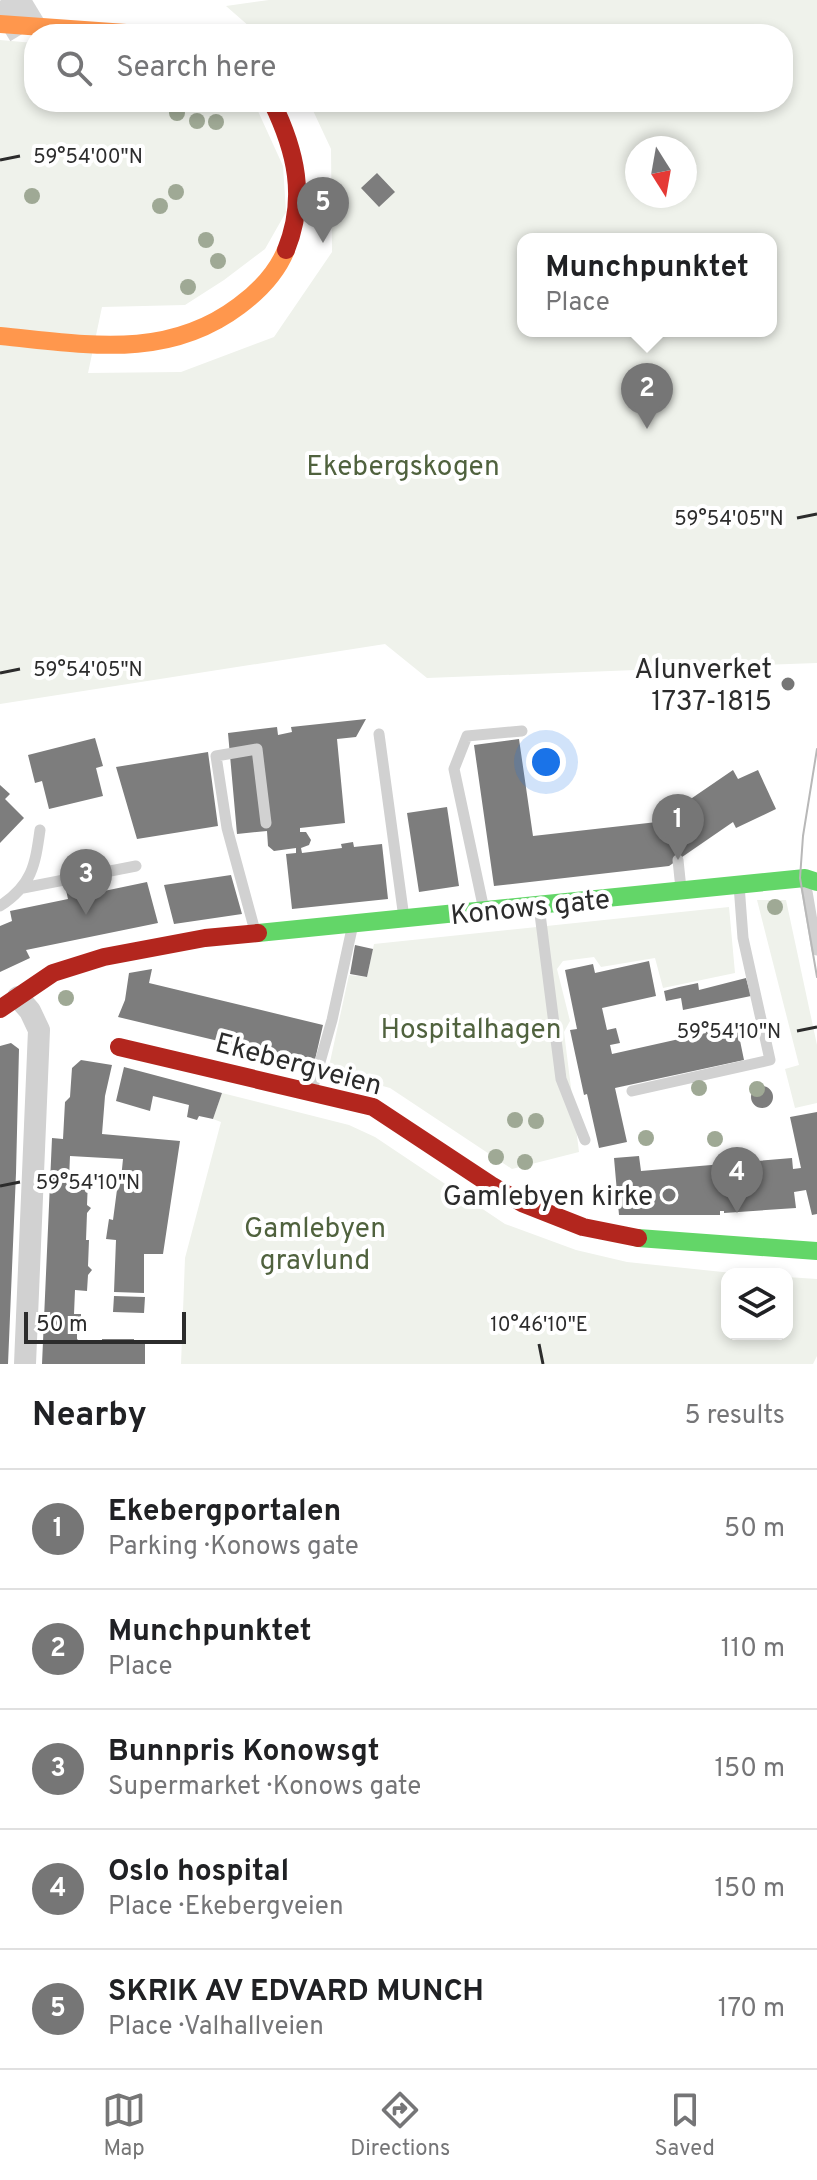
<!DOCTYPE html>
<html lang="en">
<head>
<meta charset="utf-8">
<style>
	body { margin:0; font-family:Overpass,sans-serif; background:#f2f2f2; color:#202124 }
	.controls { position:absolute; right:24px; bottom:24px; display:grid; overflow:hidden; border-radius:16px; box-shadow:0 4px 12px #0003 }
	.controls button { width:72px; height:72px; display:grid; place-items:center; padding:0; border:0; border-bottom:2px solid #e0e0e0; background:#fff; color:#202124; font:40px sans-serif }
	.compass { position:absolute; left:625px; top:136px; width:72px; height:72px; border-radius:50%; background:#fff; box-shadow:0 4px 12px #0003; rotate:169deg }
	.scale { position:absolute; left:24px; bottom:20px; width:162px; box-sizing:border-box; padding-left:8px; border:4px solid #2c2c2c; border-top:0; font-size:22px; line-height:28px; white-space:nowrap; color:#2c2c2c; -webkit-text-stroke:6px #fff; paint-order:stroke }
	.you { position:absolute; left:546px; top:762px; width:28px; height:28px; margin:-20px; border:6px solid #fff; border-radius:50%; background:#1a73e8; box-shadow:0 0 0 12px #1a73e833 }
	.badge { display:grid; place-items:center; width:52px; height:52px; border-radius:50%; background:#767676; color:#fff; font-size:26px; font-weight:700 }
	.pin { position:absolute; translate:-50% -66px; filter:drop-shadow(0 2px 4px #0008) }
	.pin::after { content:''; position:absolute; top:42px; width:28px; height:24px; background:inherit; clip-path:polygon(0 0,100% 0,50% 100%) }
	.popup { position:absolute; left:517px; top:233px; width:260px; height:104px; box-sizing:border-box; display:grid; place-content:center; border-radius:16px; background:#fff; filter:drop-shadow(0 2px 6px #0005); font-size:26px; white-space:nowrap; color:#757577 }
	.popup b { font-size:30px; color:#202124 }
	.popup::after { content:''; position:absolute; left:50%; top:100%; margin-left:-16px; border:16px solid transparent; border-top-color:#fff }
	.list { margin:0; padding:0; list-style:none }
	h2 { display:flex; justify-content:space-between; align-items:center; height:104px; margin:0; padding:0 32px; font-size:34px }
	h2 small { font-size:26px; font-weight:400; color:#757577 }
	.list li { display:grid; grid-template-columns:52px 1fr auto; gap:24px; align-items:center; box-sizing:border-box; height:120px; padding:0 32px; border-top:2px solid #e0e0e0 }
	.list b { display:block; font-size:30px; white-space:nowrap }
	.list p { margin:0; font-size:26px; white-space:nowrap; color:#757577 }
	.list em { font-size:26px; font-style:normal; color:#757577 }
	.icon { flex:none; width:44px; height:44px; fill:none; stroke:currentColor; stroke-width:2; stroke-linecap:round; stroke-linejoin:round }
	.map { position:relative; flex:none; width:817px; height:1364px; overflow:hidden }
	.search { position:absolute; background:#fff; box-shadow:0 4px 12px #0003; left:24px; right:24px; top:24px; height:88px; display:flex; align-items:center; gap:20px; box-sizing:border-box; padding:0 28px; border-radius:32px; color:#757577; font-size:30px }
	.sheet { height:704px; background:#fff }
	nav { display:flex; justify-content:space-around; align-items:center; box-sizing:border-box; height:112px; border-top:2px solid #e0e0e0; background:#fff; font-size:22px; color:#757577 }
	nav a { display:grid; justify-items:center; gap:4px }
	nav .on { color:#767676 }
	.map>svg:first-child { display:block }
</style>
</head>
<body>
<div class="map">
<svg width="817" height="1364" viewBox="0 0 817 1364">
	<rect width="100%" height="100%" fill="#fff"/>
	<path fill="#eff2eb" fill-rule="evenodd" d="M269,0H817V663L427,678L385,644L0,704V40L34,43V102H249L257,109L283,166L286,212L265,249L224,280L185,305L102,307L88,373L181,372L274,337L332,252L331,149L309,102H783V34H258L226,6ZM637,148H685V196H637ZM523,239H771V331H523Z
		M757,900H786L817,1045V1103L795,1108L785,1069L799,1065Z
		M729,907L735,973L663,988L655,958L601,967L594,957L563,961L557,969L570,1021L564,1032L579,1152L512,1169L390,1088L328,1071L349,975L367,977L374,944Z
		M222,1093L349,1125L375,1137L505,1224L576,1250L627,1262L742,1274H727V1334H787V1277L817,1279V1356L813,1364H181L185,1258L221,1122L213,1119Z"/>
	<path fill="#7d7d7d" d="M377,173L395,192L379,207L361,188Z
		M366,719L356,737L337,739L345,823L300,828V832H306L311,840L309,845L301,848L302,853L342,848L341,844L353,842L354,847L382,844L388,899L292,909L286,854L296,853V848L274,851L268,846L267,831L237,834L228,733L277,727L278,735L292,732L291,727Z
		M95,738L103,766L96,768L103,796L49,809L42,781L35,783L28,755Z
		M519,739L533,836L657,822L733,770L738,779L758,770L776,809L736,828L733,822L669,866L494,886L474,745Z
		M208,752L218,826L137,839L116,767Z
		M0,785L10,794L5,799L24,818L0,843Z
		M447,807L459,886L419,892L407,813Z
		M231,875L242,914L174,924L164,885Z
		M147,882L158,923L26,950L30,958L0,972V926L12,921L10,911L68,899L66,890L83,886L85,895Z
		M355,945L373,949L367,977L350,974Z
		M649,961L656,996L602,1008L607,1030L616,1028L620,1043L610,1045L612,1054L706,1033L704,1025L713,1023L714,1031L737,1026L744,1060L615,1088L627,1142L599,1148L587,1094L584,1095L570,1030L577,1029L565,970L593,964L595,973Z
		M152,969L149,983L323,1025L314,1064L118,1017L125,1000L129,973Z
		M746,978L751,996L683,1010L681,998L666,1001L664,991L679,987L698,983L699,990Z
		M11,1043L19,1049L16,1173L8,1364H0V1046Z
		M81,1060L112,1065L105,1096L102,1134L180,1141L163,1254H144V1293L114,1292L116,1240L106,1239L109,1219L113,1220L118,1182L139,1184V1181L121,1179L123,1159L70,1156L69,1179L88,1180L87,1205L91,1208L87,1213L86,1240H89L88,1266L92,1270L88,1275L87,1291L75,1290L74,1314H81V1327H77V1339L80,1342L102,1343V1339H134V1343H145V1364H42L52,1138L63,1139L65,1102L70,1097L72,1068Z
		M124,1067L222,1093L213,1119L199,1116L197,1120L187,1117L189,1105L153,1096L150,1111L116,1101Z
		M751 1097a11 11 0 1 1 22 0a11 11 0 1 1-22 0Z
		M817,1112V1214L812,1215L806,1190L794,1192L796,1208L724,1213V1211H720V1215H619L614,1158L639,1156L641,1171L792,1158L793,1169L801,1168L790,1117Z
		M114,1296L145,1297L144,1313L113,1312Z"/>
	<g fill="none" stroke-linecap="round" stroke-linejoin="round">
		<path stroke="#d5d5d5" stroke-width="40" stroke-dasharray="40 20" stroke-linecap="butt" d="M0,24L40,0"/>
		<path stroke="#d1d1d1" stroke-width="11" d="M379,734L404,918
			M678,860L681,889
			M805,880L817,950
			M23,888L136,866
			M0,906C32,885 35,866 40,830
			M539,906L561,1079L585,1140
			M484,910L454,769L467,736L522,731
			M255,931L227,828L216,756L257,749L266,823
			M312,1090L332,1020L353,924
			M632,1091L770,1060L743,938L739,885"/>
		<path stroke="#d1d1d1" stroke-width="22" d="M18,997L30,1011L39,1030L25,1364"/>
		<path stroke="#63d668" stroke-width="18" d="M258,933L805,878L817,882
			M638,1238L817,1251"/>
		<path stroke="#ff974d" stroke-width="18" d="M0,24L140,34
			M0,336C84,344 166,361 239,306C258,292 277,272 286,250"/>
		<path stroke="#b3261e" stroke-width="18" d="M272,102C296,151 307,198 286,250
			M0,1009L53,973L104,957L205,938L258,933
			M119,1047L373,1107L491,1185L522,1203L583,1227L638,1238"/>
		<path stroke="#b8b8b8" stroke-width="2" d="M817,749L803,836L800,878L817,977"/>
	</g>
	<g fill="#9fa995">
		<circle cx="177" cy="113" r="8"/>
		<circle cx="197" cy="121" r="8"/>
		<circle cx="216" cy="122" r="8"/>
		<circle cx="176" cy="192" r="8"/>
		<circle cx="32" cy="196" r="8"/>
		<circle cx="160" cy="206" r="8"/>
		<circle cx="206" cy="240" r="8"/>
		<circle cx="218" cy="261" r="8"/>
		<circle cx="188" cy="287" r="8"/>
		<circle cx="775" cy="907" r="8"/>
		<circle cx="66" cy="998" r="8"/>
		<circle cx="699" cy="1088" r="8"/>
		<circle cx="757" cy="1089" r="8"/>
		<circle cx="515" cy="1120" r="8"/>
		<circle cx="536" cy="1121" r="8"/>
		<circle cx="646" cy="1138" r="8"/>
		<circle cx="715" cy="1139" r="8"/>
		<circle cx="496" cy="1157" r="8"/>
		<circle cx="525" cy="1162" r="8"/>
	</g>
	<path fill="none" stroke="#2c2c2c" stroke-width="3" d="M0,160L20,156M797,518L817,514M0,673L20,669M797,1031L817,1027M0,1186L20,1182M539,1344L543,1364"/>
	<g fill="#767676" stroke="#fff" stroke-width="3">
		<circle cx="788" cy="684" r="8"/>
		<circle cx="669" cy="1195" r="8"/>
	</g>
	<g text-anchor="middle" stroke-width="8" stroke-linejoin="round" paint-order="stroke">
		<g font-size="28" fill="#50623e" stroke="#fff">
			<text x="403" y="475">Ekebergskogen</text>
			<text x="471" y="1038">Hospitalhagen</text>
			<text x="315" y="1237">Gamlebyen<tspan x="315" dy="32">gravlund</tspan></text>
		</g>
		<g font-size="28" fill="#2c2c2c" stroke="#fff" text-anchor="end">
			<text x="772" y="678">Alunverket<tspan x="772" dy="32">1737-1815</tspan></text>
			<text x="653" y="1205">Gamlebyen kirke</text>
		</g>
		<g font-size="28" fill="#2c2c2c" stroke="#fff">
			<text transform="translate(530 906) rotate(-6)" y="10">Konows gate</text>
			<text transform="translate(299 1063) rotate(15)" y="10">Ekebergveien</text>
		</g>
	</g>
	<g font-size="20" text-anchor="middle" fill="#2c2c2c" stroke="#fff" stroke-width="8" stroke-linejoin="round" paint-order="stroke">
		<text x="88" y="163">59°54'00"N</text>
		<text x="729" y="525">59°54'05"N</text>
		<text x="88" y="676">59°54'05"N</text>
		<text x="729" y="1038">59°54'10"N</text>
		<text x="88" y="1189">59°54'10"N</text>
		<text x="539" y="1331">10°46'10"E</text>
	</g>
</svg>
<div class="controls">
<button><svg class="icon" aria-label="layers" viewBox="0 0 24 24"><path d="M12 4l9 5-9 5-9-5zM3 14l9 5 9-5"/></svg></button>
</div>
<svg class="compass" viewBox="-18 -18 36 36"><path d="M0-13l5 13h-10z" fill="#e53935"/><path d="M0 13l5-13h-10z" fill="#757577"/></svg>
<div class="scale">50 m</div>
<div class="you"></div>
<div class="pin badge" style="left:678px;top:860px">1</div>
<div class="pin badge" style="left:647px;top:429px">2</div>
<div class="popup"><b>Munchpunktet</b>Place</div>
<div class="pin badge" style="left:86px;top:915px">3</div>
<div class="pin badge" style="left:737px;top:1213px">4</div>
<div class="pin badge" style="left:323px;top:243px">5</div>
<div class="search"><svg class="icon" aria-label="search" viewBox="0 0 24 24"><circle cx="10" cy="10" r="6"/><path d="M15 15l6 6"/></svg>Search here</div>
</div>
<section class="sheet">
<h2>Nearby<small>5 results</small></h2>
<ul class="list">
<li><span class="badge">1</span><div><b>Ekebergportalen</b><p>Parking · Konows gate</p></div><em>50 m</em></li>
<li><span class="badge">2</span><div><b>Munchpunktet</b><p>Place</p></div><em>110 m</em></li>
<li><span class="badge">3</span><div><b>Bunnpris Konowsgt</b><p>Supermarket · Konows gate</p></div><em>150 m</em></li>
<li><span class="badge">4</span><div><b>Oslo hospital</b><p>Place · Ekebergveien</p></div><em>150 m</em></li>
<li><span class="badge">5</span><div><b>SKRIK AV EDVARD MUNCH</b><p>Place · Valhallveien</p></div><em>170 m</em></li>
</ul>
</section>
<nav>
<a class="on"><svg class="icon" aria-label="map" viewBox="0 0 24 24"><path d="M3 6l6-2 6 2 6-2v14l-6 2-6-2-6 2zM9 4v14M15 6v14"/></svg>Map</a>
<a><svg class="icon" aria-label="directions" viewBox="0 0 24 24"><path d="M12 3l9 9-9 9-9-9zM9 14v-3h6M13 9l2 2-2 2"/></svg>Directions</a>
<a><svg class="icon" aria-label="saved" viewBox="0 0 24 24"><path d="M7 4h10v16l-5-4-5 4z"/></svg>Saved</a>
</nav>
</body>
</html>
